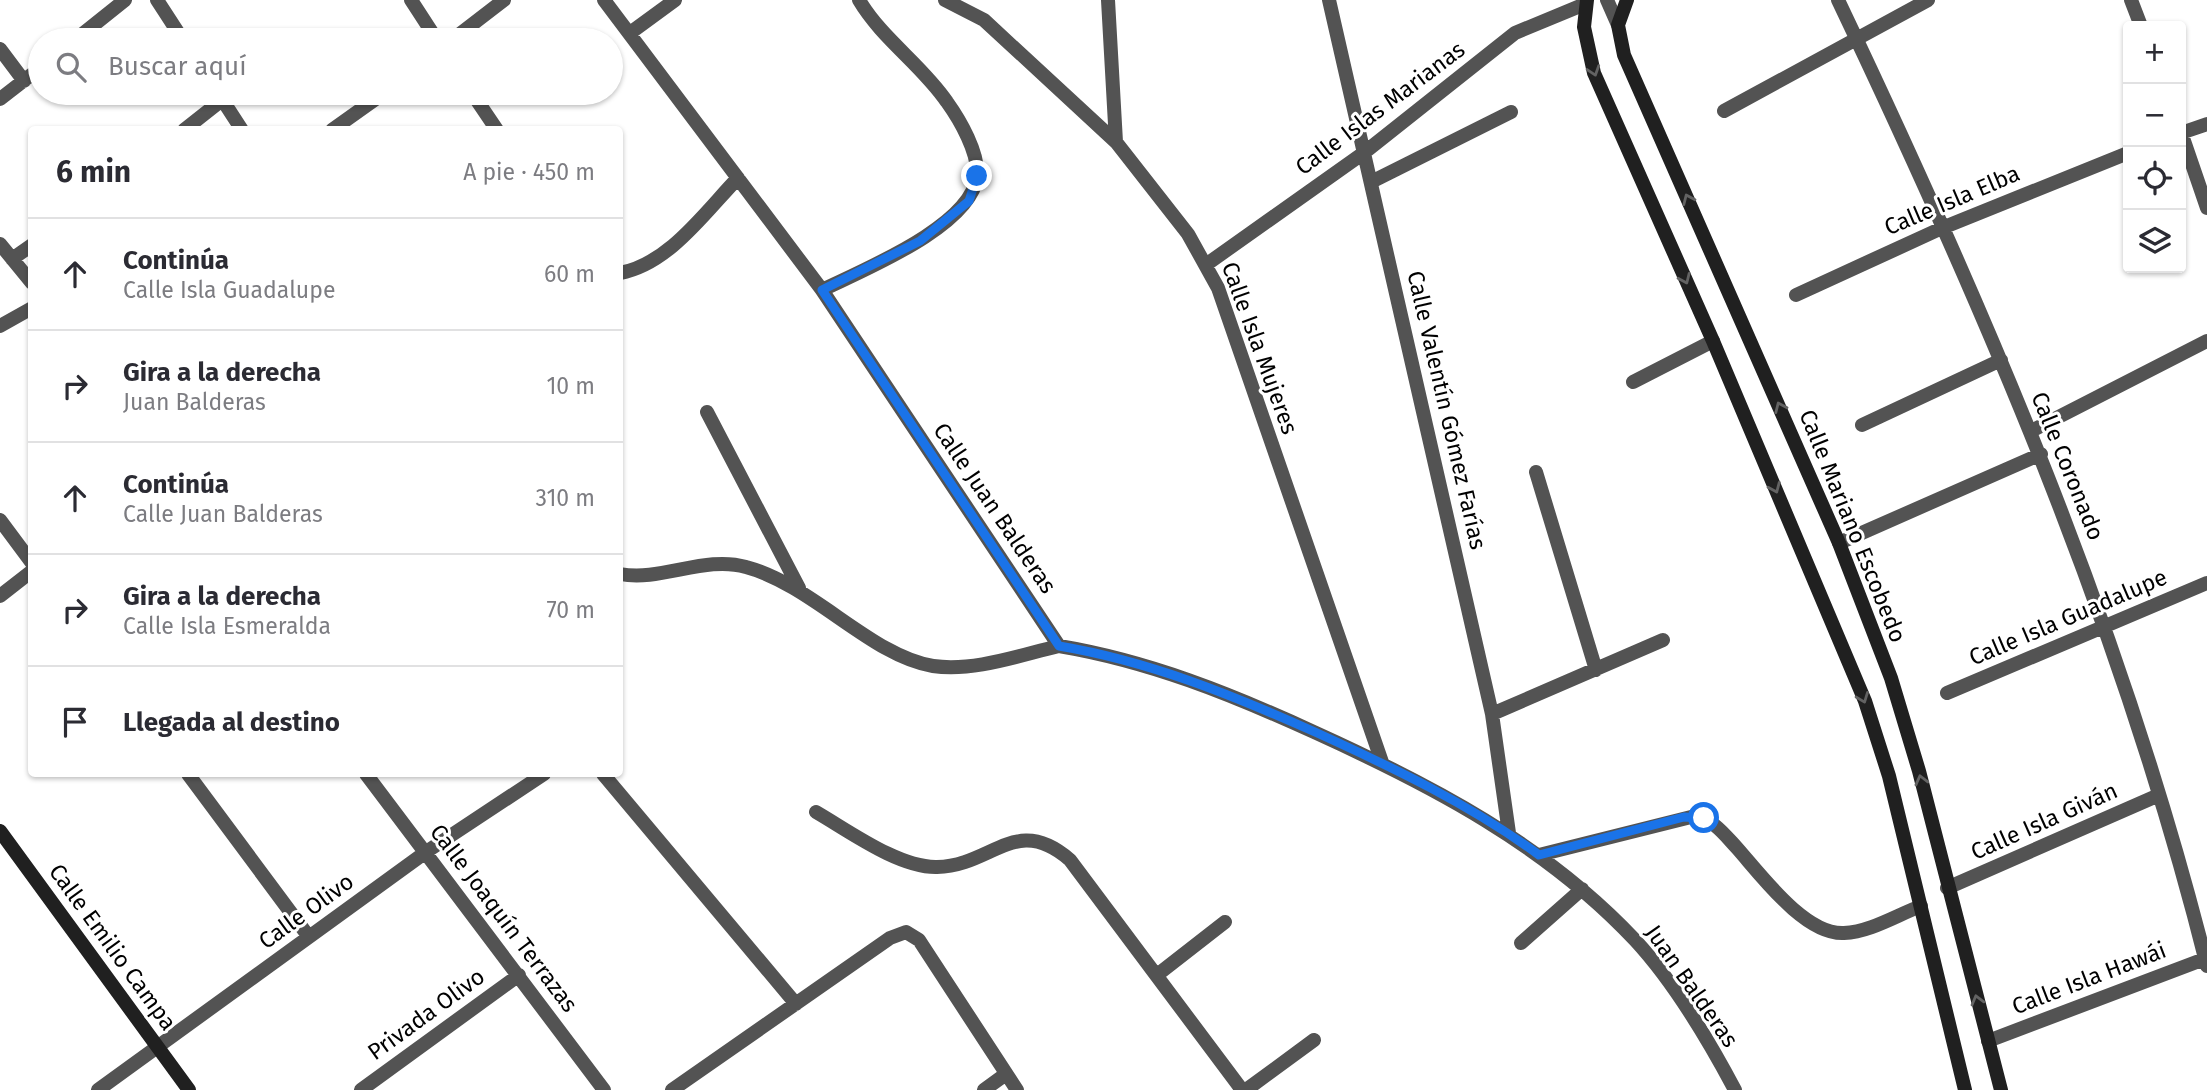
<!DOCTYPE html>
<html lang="es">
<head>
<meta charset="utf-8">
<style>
	body { margin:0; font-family:"Fira Sans",sans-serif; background:#f2f2f3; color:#2b2b33 }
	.controls { position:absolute; right:21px; top:21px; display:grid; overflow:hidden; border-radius:7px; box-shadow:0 2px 5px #0004 }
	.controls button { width:63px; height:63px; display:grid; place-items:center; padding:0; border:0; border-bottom:2px solid #e1e1e2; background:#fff; color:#2b2b33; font:35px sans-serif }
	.stop { position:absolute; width:21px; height:21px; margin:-16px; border:5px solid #1a73e8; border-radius:50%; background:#fff }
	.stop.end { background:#1a73e8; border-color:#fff; box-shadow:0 2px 7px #0008 }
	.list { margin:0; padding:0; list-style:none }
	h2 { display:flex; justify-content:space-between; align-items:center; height:91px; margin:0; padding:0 28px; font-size:30px }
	h2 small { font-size:23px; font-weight:400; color:#7c7c81 }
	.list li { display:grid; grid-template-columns:46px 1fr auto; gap:21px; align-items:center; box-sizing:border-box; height:112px; padding:0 28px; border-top:2px solid #e1e1e2 }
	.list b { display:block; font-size:26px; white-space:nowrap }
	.list p { margin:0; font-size:23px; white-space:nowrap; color:#7c7c81 }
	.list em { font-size:23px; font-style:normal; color:#7c7c81 }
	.icon { flex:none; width:38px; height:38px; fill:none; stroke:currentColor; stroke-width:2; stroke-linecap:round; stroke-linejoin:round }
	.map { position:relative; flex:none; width:2207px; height:1090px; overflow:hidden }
	.search { position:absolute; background:#fff; box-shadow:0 2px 5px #0004; left:28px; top:28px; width:595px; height:77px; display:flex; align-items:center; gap:18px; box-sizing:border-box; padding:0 24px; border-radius:38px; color:#7c7c81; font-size:26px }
	.panel { position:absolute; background:#fff; box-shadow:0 2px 5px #0004; left:28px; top:126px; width:595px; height:651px; border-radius:7px }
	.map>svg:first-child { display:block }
</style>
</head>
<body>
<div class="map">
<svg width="2207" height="1090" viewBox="0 0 2207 1090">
	<rect width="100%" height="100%" fill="#fff"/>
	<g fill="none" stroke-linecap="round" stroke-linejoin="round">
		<path stroke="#535353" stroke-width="14" d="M157,0L183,40
			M411,0L437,40
			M604,0L822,290L1059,646C1149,661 1231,694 1314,732C1431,785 1546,845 1635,940C1673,981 1709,1041 1735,1090
			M945,0L984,20L1116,142L1188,234L1218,288L1382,762
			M1108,0L1116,142
			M1329,0L1492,714L1509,833
			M1607,0L1618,25
			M1838,0C1987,313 2123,630 2207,966
			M2131,0L2141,26
			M630,33L675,0
			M75,40L125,0
			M452,40L504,0
			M0,49L24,81
			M218,93L242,130
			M472,93L497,130
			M0,99L40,68
			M1724,111L1928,0
			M184,130L222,100
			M332,130L384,93
			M2181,132L2207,208
			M2181,133L2207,124
			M1371,182L1511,112
			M0,244L32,283
			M12,259L32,245
			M1207,264L1365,152L1515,33L1585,4
			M620,273C669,264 705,212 738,178
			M822,290C863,270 972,226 977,176C979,153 960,120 947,102C922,65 882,39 859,0
			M1796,295L1942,228L2128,153
			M0,326L32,308
			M1633,382L1713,341
			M707,412L799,588
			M1862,425L2001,360
			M2031,431L2207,341
			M1536,472L1596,670
			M0,520L32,563
			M1839,543L2041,454
			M620,574C661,582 705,555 746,567C813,585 871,656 933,666C974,672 1020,655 1059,646
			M0,596L32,571
			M1947,693L2207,583
			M1492,714L1663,640
			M188,774L309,937
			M366,774L604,1090
			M603,774L796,1004
			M816,812C849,831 899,868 937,867C992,866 1016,813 1070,860L1242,1090
			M1539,855L1695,816C1714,820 1724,834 1737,848C1761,875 1805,935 1844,933C1870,932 1897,915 1921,906
			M1947,888L2159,795
			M1521,943L1582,889
			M1157,975L1225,922
			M1988,1041L2207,958
			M98,1090L426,852L544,774
			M361,1090L519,975
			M672,1090L890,938L906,932L919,940L1017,1090
			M984,1090L1006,1074
			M1246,1090L1314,1040"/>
		<path stroke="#202020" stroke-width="14" d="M1587,0L1584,27L1594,73L1713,341L1865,701L1889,776L1965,1090
			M1627,0L1618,25L1624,55L1839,543L1891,678L1919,771L2001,1090
			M0,831L189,1090"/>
	</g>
	<defs><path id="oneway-chevron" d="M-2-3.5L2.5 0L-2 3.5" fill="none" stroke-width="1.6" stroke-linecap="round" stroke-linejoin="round" transform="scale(1.75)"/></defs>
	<g stroke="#636363">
		<use href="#oneway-chevron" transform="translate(1594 71) rotate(72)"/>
		<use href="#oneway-chevron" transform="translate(1688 199) rotate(-114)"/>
		<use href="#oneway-chevron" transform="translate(1685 279) rotate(66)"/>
		<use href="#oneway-chevron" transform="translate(1780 407) rotate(-114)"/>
		<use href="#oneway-chevron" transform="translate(1775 488) rotate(67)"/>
		<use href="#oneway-chevron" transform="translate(1863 698) rotate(69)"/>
		<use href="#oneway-chevron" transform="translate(1921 780) rotate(-104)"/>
		<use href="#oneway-chevron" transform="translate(1977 1000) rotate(-105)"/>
	</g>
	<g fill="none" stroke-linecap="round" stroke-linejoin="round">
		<path stroke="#1a73e8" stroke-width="9" d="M977,176L969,201L920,241L822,290L1059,646C1149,661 1232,695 1315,732C1392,767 1471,805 1539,855L1684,817L1704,818"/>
	</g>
	<g text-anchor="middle" stroke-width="6" stroke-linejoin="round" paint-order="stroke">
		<g font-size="23" fill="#000" stroke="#fff">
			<text transform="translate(1380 108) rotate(-37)" y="8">Calle Islas Marianas</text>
			<text transform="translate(1952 200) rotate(-23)" y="8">Calle Isla Elba</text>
			<text transform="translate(1260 348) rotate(70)" y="8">Calle Isla Mujeres</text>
			<text transform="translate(1447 410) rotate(77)" y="8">Calle Valentín Gómez Farías</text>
			<text transform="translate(2068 466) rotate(68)" y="8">Calle Coronado</text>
			<text transform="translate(995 508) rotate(56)" y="8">Calle Juan Balderas</text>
			<text transform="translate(1853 526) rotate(68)" y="8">Calle Mariano Escobedo</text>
			<text transform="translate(2068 617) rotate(-23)" y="8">Calle Isla Guadalupe</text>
			<text transform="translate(2044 821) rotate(-24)" y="8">Calle Isla Giván</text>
			<text transform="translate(306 911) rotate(-36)" y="8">Calle Olivo</text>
			<text transform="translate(504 918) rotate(53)" y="8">Calle Joaquín Terrazas</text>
			<text transform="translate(113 947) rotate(54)" y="8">Calle Emilio Campa</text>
			<text transform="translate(2089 978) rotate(-21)" y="8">Calle Isla Hawái</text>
			<text transform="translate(1692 986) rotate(55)" y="8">Juan Balderas</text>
			<text transform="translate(426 1014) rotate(-36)" y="8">Privada Olivo</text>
		</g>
	</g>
</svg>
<div class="controls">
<button>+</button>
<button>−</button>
<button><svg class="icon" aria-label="locate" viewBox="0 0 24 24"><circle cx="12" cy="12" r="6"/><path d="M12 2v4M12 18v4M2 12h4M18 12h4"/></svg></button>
<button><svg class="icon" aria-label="layers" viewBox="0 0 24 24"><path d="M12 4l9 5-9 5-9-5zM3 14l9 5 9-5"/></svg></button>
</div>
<div class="stop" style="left:1704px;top:818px"></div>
<div class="stop end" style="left:977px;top:176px"></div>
<div class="search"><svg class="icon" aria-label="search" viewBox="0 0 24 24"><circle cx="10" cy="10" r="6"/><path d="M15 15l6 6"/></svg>Buscar aquí</div>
<section class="panel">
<h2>6 min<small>A pie · 450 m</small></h2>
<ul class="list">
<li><svg class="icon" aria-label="ahead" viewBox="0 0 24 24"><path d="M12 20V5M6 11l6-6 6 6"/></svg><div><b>Continúa</b><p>Calle Isla Guadalupe</p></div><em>60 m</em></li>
<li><svg class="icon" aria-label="right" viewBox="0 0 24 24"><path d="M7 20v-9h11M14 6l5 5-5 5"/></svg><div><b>Gira a la derecha</b><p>Juan Balderas</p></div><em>10 m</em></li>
<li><svg class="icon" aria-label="ahead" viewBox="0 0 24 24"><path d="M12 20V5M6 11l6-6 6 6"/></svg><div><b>Continúa</b><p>Calle Juan Balderas</p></div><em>310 m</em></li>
<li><svg class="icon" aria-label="right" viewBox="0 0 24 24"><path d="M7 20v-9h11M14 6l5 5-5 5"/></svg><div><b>Gira a la derecha</b><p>Calle Isla Esmeralda</p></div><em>70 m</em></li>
<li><svg class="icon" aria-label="arrive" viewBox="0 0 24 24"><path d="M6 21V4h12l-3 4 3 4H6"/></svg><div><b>Llegada al destino</b></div></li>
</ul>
</section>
</div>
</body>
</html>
